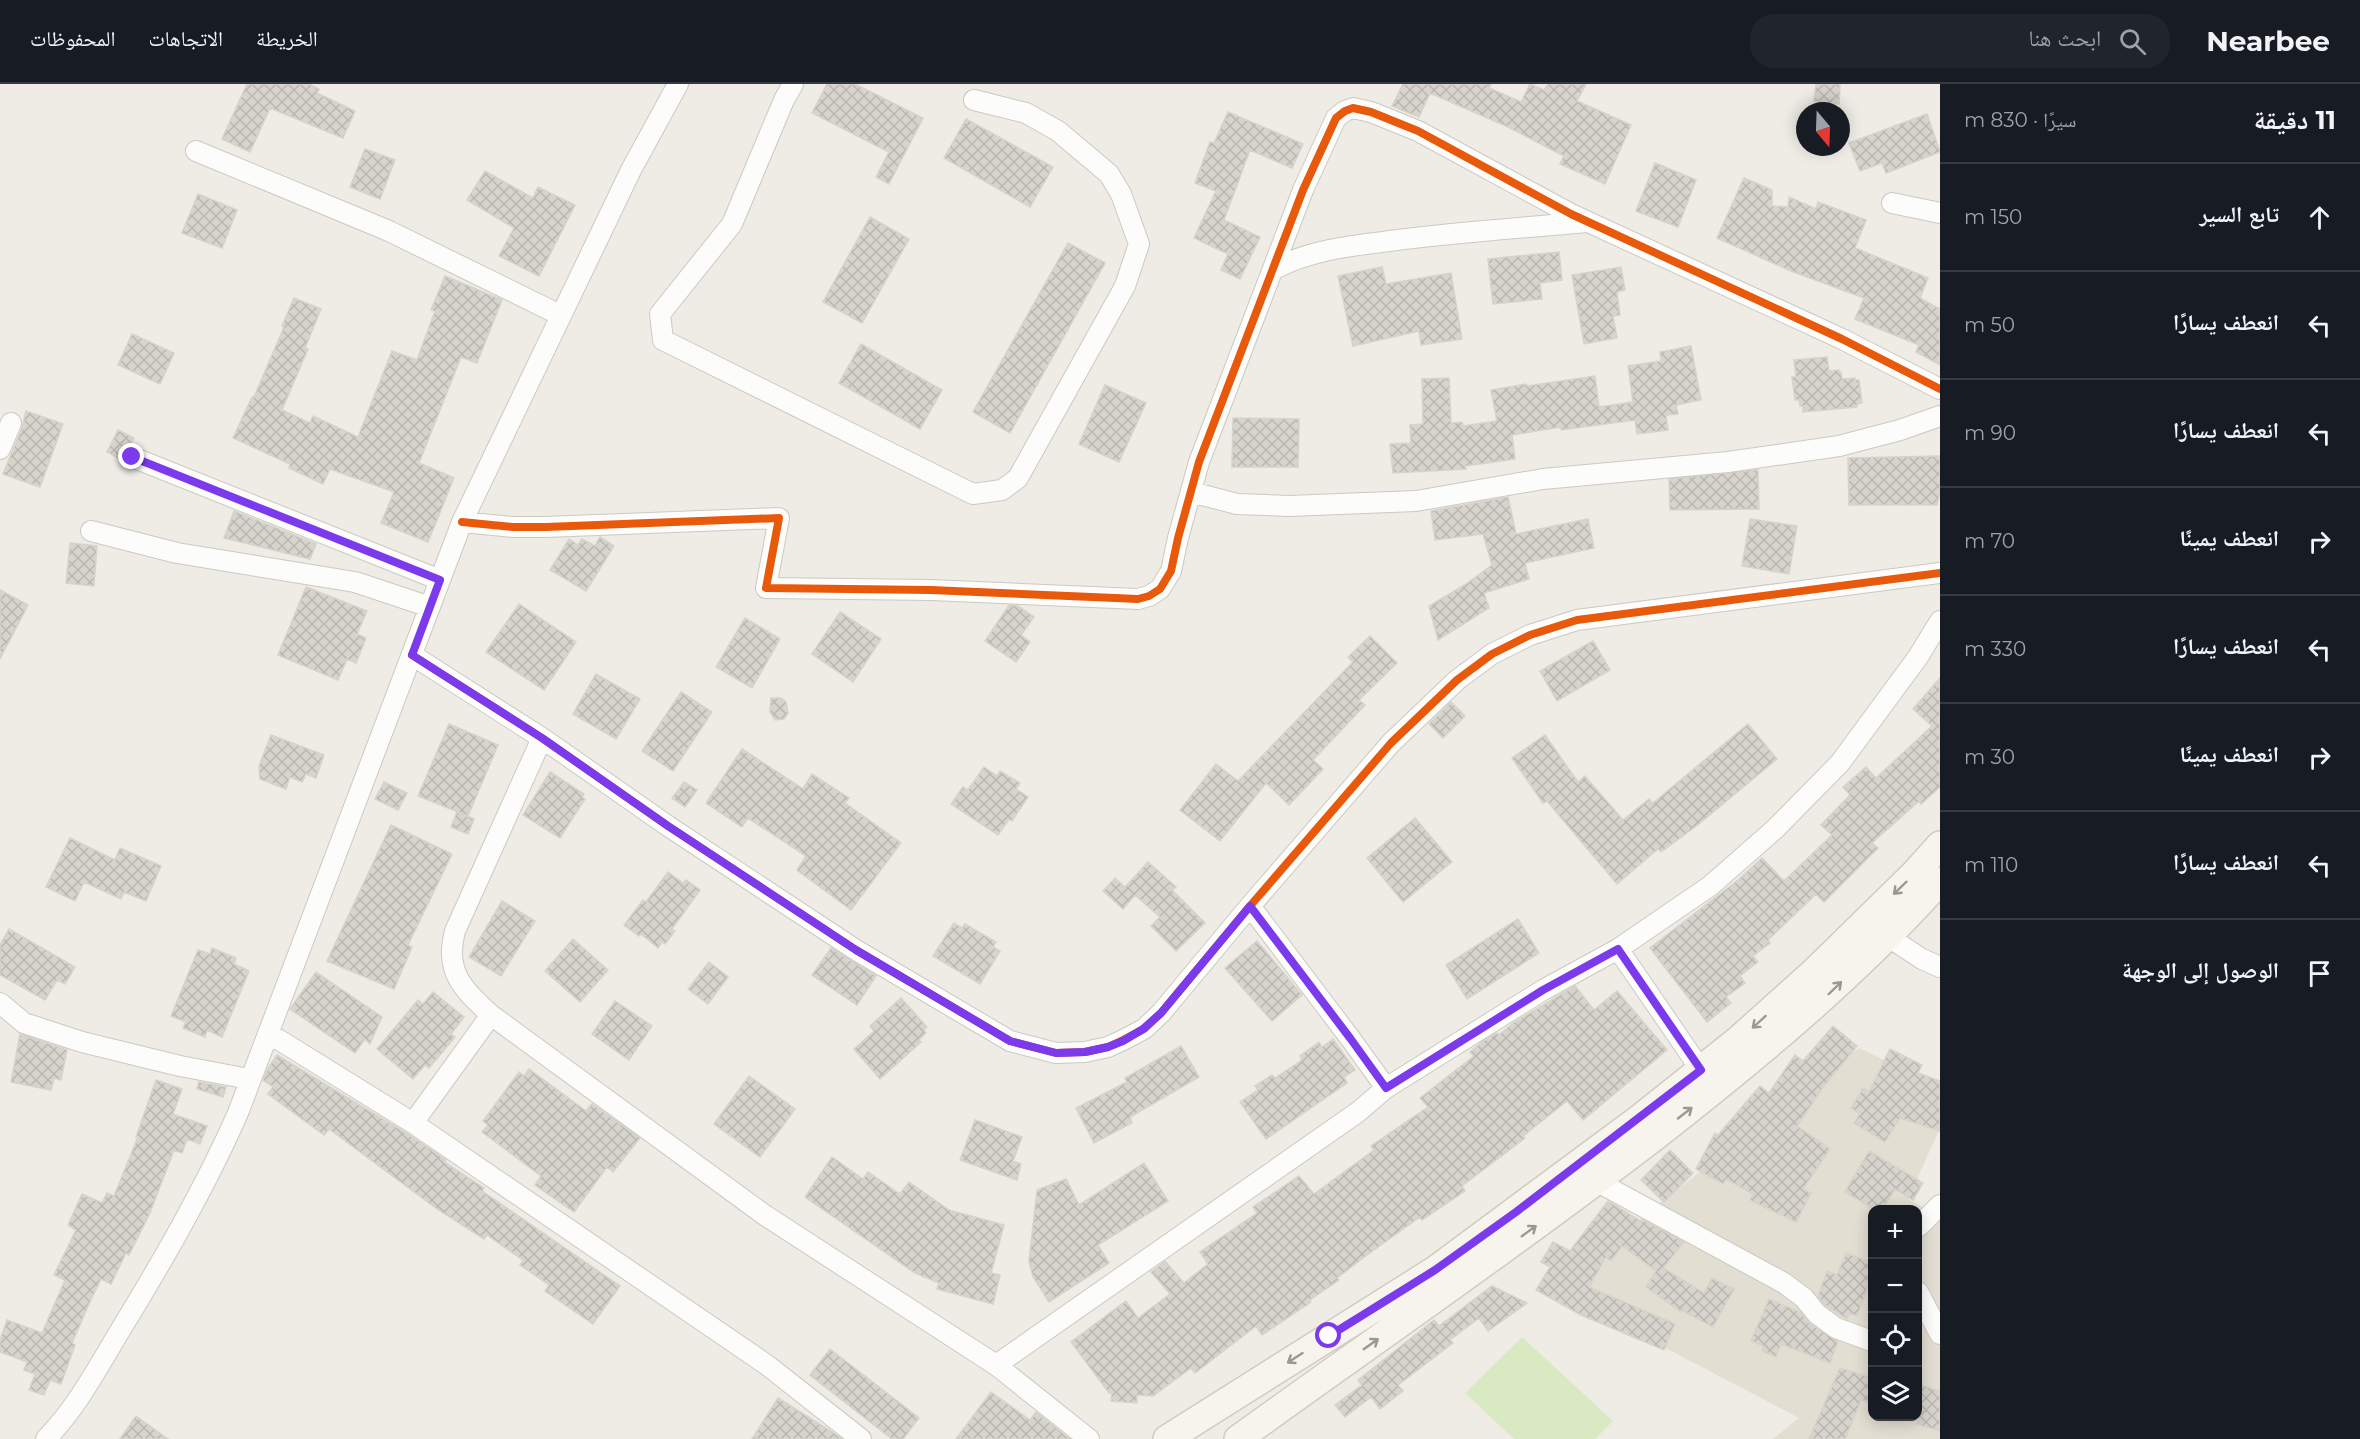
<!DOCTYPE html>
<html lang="ar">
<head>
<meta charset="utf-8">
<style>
	body { margin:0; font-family:Montserrat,"Noto Naskh Arabic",sans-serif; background:#20242c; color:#f1f3f6; direction:rtl }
	.controls { position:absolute; right:18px; bottom:18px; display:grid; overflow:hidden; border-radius:12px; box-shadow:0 3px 15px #0003 }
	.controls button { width:54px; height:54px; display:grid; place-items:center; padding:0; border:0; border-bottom:2px solid #363941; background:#171b24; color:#f1f3f6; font:30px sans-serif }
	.compass { position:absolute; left:1796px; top:18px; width:54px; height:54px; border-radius:50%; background:#171b24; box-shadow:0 3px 15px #0003; rotate:161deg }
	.stop { position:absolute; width:18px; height:18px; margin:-14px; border:4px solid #7c3aed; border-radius:50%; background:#fff }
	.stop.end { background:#7c3aed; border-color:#fff; box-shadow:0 2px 6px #0008 }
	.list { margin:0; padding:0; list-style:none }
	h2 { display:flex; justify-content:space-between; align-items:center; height:78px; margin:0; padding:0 24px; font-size:26px }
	h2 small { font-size:20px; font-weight:400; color:#9ea1a6 }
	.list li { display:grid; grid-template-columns:39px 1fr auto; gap:18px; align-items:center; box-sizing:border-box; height:108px; padding:0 24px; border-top:2px solid #363941 }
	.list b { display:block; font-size:22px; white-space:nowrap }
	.list em { font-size:20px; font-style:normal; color:#9ea1a6 }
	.icon { flex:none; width:33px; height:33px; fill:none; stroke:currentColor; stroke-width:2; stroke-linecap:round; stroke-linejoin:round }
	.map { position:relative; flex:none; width:1940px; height:1355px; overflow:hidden; direction:ltr }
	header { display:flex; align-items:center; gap:36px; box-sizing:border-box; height:84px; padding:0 30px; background:#171b24; border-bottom:2px solid #363941 }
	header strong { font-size:28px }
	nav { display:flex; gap:33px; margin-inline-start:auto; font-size:21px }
	.search { width:420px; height:54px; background:#20242c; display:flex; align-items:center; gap:15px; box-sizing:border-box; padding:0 21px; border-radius:24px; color:#9ea1a6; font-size:22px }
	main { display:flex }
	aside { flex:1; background:#171b24 }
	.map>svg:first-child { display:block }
</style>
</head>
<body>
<header>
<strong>Nearbee</strong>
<div class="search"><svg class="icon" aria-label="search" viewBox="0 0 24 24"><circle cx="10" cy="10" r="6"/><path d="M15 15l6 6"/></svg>ابحث هنا</div>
<nav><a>الخريطة</a><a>الاتجاهات</a><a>المحفوظات</a></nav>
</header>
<main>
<aside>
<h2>11 دقيقة<small>سيرًا · 830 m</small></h2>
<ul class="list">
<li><svg class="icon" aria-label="ahead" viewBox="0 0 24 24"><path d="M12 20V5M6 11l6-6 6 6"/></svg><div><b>تابع السير</b></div><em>150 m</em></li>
<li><svg class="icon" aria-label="left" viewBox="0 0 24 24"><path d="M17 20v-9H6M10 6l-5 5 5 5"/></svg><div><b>انعطف يسارًا</b></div><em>50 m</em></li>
<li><svg class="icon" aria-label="left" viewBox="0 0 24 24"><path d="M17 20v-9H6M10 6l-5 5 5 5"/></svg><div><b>انعطف يسارًا</b></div><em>90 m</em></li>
<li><svg class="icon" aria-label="right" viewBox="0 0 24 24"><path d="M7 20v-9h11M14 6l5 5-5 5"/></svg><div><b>انعطف يمينًا</b></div><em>70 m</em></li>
<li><svg class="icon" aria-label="left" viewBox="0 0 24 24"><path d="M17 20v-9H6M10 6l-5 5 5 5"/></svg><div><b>انعطف يسارًا</b></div><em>330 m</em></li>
<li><svg class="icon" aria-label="right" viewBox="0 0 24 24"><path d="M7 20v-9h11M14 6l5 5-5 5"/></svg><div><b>انعطف يمينًا</b></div><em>30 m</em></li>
<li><svg class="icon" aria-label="left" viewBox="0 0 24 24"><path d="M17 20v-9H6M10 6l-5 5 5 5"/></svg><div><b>انعطف يسارًا</b></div><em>110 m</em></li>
<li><svg class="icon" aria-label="arrive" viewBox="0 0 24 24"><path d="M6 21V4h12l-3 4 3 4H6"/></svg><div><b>الوصول إلى الوجهة</b></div></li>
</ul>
</aside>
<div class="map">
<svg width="1940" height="1355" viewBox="0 0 1940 1355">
	<defs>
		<pattern id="building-cross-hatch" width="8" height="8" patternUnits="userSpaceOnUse" patternTransform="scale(1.5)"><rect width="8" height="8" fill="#d7d4cd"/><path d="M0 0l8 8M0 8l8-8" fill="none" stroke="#bab7b0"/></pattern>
	</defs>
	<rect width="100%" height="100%" fill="#eeece5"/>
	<path fill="#e3ded2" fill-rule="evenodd" d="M1859,964L1940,1003V1044L1908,1115L1940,1133V1355H1773L1799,1334L1551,1204ZM1872,1126H1918V1332H1872Z"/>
	<path fill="#d9eac3" d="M1522,1253L1613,1337L1595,1355H1514L1465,1309Z"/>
	<path fill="url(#building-cross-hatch)" stroke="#d6d3cb" stroke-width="1.5" d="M247,0H309L319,5L317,9L355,27L343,54L270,24L250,68L222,55Z
		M827,0H855L923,34L889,100L876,93L889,68L812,29Z
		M1403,0H1491L1489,4L1521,18L1530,0L1544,6L1548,0H1586L1577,17L1631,41L1605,100L1560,80L1564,72L1508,43L1430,9L1419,33L1392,22Z
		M1816,0H1840L1839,20L1814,17Z
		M1228,28L1303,60L1292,84L1250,66L1224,136L1260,153L1240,195L1221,186L1228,170L1194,154L1216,107L1195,99L1210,58L1214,59Z
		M1927,30L1940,68L1886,89L1882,79L1860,87L1849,59Z
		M966,35L1053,83L1030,123L944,74Z
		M365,65L395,76L380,115L350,103Z
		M1655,79L1696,96L1678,143L1636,127Z
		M485,87L533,114L538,103L575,121L539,192L499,172L514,144L467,116Z
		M1744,94L1772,106V122L1788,123L1789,113L1816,125L1818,118L1866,136L1855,164L1928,194L1920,214L1940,225V281L1916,268L1919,261L1855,235L1864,214L1791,187L1717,154Z
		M198,110L237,126L222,164L182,149Z
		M870,133L909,155L862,239L823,218Z
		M1068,159L1105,179L1010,349L973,328Z
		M1559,168L1562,196L1540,199L1542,215L1493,220L1488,175Z
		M1382,183L1386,200L1451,189L1462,255L1421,261L1419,247L1353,262L1338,192Z
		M1621,183L1625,206L1617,208L1620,231L1613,232L1617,254L1584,260L1572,191Z
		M445,192L502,216L477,279L461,273L419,379L454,394L428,458L381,439L394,408L330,385L323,400L289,384L290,380L233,354L252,313H254L284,243L282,242L294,214L321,225L305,264L308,265L282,326L310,339L313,332L358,353L392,267L417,276L435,227L431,226Z
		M132,250L174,269L160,300L118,281Z
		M861,260L942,306L920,345L839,299Z
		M1691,262L1701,316L1676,321L1678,330L1666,331L1668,346L1637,350L1635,336L1561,346V343L1512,351L1515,375L1465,382L1466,385L1393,389L1390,360L1411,359L1410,341L1423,340L1422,295L1449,294L1451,339L1462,338L1463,342L1497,337L1491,306L1526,300L1527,302L1595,292L1599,323L1633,318L1628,282L1661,277L1660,268Z
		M1827,273L1829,287L1839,286L1841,288L1842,295L1855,294V296H1859L1862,319L1857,320V323L1803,328V322H1800L1799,316H1795L1792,293H1796L1794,276Z
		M1105,301L1146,319L1119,378L1079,360Z
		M26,327L63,340L40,403L3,390L22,344Z
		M1233,334L1299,335L1298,383H1232Z
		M118,346L134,354L130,361L121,368L120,375L107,368Z
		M1940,372V408L1937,421H1849L1848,374Z
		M1754,386H1758L1759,425L1670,426L1669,395Z
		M1508,413L1516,450L1588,435L1594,464L1525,479L1529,495L1484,509L1489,524L1438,556L1429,522L1466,500L1492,481L1483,450L1435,456L1431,427Z
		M234,427L316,460L310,475L224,454Z
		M1750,435L1797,442L1789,490L1742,482Z
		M600,453L614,462L586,507L550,486L569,455L578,461L582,455L595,462Z
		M70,459L97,462L94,502L66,499Z
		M306,503L367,527L357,550L366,554L356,579L347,575L338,596L278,571Z
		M0,506L28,521L0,575Z
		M519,520L576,558L544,606L486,568Z
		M1009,521L1018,522L1034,533L1021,551L1030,558L1016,578L985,557Z
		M840,528L881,555L853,598L812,570Z
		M745,534L780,555L752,604L716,583Z
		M1370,552L1397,579L1359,616L1365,621L1313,676L1323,685L1289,721L1266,699L1220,757L1180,726L1216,680L1238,697L1353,578L1348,573Z
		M1593,557L1610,586L1557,617L1540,587Z
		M596,590L640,615L616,655L573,630Z
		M1940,594V703L1921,720L1919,717L1872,759L1878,764L1824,818L1816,810L1768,856L1770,859L1753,872L1758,878L1740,892L1745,899L1726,913L1731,919L1707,938L1650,864L1738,796L1762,774L1784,797L1832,751L1821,741L1850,711L1843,703L1866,683L1876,694L1932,642L1913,625Z
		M681,608L712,628L673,687L642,667Z
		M771,614H781L786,618L788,629L784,635L775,636L770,628Z
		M1451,618L1465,632L1443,654L1429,640Z
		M449,640L498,661L468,732L418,712Z
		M1748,640L1777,675L1699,740L1661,768L1658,765L1617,800L1547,717L1543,719L1512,674L1545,651L1578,698L1585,692L1623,736L1649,715L1653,719Z
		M271,651L324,671L316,694L306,690L302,698L290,693L286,705L260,695L259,682Z
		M742,665L803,705L812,690L849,714L845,719L901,759L851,826L797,786L806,772L748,734L742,743L706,719Z
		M984,683L997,692L1000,687L1020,699L1016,705L1028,713L1012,737L1009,735L998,751L951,720L963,703L968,706Z
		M550,688L584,710L582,713L585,715L560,754L523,731Z
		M384,698L407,709L398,726L375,715Z
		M684,698L697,706L685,723L672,714Z
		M457,728L474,735L468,750L451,743Z
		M1415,734L1452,778L1403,818L1367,774Z
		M391,741L452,770L408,861L412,863L394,905L327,877Z
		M70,754L115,776L120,764L161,782L146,817L124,808L121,815L84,798L75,817L46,803Z
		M1148,778L1176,803L1172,806L1205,839L1176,867L1151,842L1160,833L1135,811L1123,825L1103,807L1115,794L1125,803Z
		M668,788L683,799L686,796L700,806L672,845L675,847L665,860L662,858L658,864L641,850L639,852L624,841L643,816L646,818Z
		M502,817L535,837L501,892L469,873Z
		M1518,835L1539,869L1467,915L1446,881Z
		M954,839L962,844L965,840L996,858L993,863L1000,867L980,900L933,872Z
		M9,845L75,883L65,900L57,896L45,916L0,891V861Z
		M573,855L608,886L580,918L545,887Z
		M1257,857L1302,911L1272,937L1225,884Z
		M212,864L236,874L234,880L249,887L222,953L207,946L205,953L183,944L186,938L171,932L198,866L210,870Z
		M831,864L876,892L857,921L812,891Z
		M709,878L728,893L708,920L688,905Z
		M316,888L382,933L370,960L365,955L355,969L290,925Z
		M1575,902L1594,926L1617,907L1667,966L1583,1036L1567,1017L1523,1052L1525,1054L1462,1102L1465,1107L1422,1136L1420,1133L1367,1171L1337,1194L1339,1196L1310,1216L1311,1218L1262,1251L1256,1242L1195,1289L1191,1284L1153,1312L1137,1311V1319L1111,1317L1112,1309H1109L1071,1258L1126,1217L1138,1234L1170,1210L1151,1188L1154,1186L1165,1177L1184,1199L1208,1180L1200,1168L1257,1129L1253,1123L1299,1092L1314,1110L1374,1066L1371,1062L1428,1023L1420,1014L1474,972L1470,968L1483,957L1497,949L1499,951L1513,939Z
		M433,908L464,933L451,950L455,953L429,984L425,981L413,995L377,965L418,916L423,920Z
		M901,914L927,943L924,946L926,949L919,956L921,958L880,995L854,965L874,947L870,942Z
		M615,917L652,942L629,976L592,950Z
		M1833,942L1857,962L1824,1002L1797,1042L1830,1065L1803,1105L1811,1109L1796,1138L1750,1116L1753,1110L1726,1095L1723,1100L1696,1085L1715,1049L1718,1051L1760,1002L1769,1009L1795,971L1803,977Z
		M20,950L67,966L61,996L54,994L51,1006L11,998Z
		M1333,955L1355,986L1344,993L1347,999L1266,1055L1240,1018L1258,1006L1255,1002L1272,991L1275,994L1302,976L1300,972L1319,958L1322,963Z
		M1181,962L1199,993L1130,1033L1132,1039L1094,1059L1076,1024L1127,998L1125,994Z
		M1890,965L1922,981L1918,989L1940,997V1047L1900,1034L1885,1058L1854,1039L1860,1030L1851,1024L1863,1004L1869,1008Z
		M277,971L406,1049L446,1076L444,1078L484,1104L482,1107L620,1202L593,1240L545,1207L549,1201L520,1181L523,1176L487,1151L484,1155L437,1125L329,1045L324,1051L268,1010L273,1003L263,996L268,984Z
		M529,985L586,1027L592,1020L640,1054L613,1088L607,1083L574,1128L535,1101L541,1092L482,1048L488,1041L483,1037L519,988L524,992Z
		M749,992L795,1025L760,1073L714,1040Z
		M156,996L182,1005L173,1030L207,1042L200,1060L187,1055L182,1069L174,1066L150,1129L129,1171L126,1169L111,1200L101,1195L89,1220L72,1259L75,1261L61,1300L50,1296L44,1311L29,1306L35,1290L24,1286L27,1278L0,1268V1256L7,1236L42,1249L65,1196L54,1191L76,1146L68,1141L82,1110L102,1119L107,1109L114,1112L138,1053H136Z
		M199,998L226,1003L223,1013L197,1005Z
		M975,1036L1022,1053L1013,1077L1021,1080L1017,1096L960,1076Z
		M1670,1066L1693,1089L1664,1118L1641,1096Z
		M1869,1067L1923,1099L1913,1116L1895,1105L1883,1125H1874L1845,1108Z
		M832,1073L863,1095L868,1088L900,1110L909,1098L949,1126L1004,1141L991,1189L1000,1191L993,1220L937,1205L939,1199L915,1189L805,1113Z
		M1144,1079L1168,1117L1098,1161L1109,1179L1049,1218L1033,1193L1029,1177L1037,1106L1066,1095L1079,1121Z
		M1608,1117L1642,1138L1643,1136L1684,1158L1663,1184L1704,1209L1712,1194L1734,1205L1713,1243L1681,1226V1228L1646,1203L1656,1187L1622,1162L1611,1177L1606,1173L1589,1203L1675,1240L1664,1266L1581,1231L1536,1206L1550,1183L1541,1178L1553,1158L1570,1167Z
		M1846,1169L1872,1179V1192L1857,1232L1849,1229L1847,1235L1825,1221L1818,1212L1827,1187L1837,1191Z
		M1492,1202L1527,1219L1488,1247L1479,1234L1450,1256L1453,1259L1398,1301L1403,1307L1380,1325L1371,1313L1345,1333L1335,1321L1362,1301L1358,1296L1434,1236L1439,1242Z
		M1769,1215L1800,1228L1810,1240L1838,1257L1830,1279L1781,1260L1776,1273L1762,1267L1764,1262L1751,1257Z
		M830,1265L919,1334L903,1355H892L810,1291Z
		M1840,1284L1872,1294V1320L1861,1316L1845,1355H1809Z
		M1917,1300L1940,1307V1347L1917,1340Z
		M991,1308L1030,1336L1036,1328L1070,1355H956Z
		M778,1314L834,1349L842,1355H752Z
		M136,1332L168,1355H120Z"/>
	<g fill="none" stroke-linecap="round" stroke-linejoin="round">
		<g stroke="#ccc9c3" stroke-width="22">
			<path id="minor" d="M793,0L784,16L732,140L660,230L663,256L973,410L1002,406L1018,394L1125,202L1139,160L1121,110L1109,90L1058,47L1026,29L974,16
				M196,67L389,147L560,231
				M1892,119L1940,129
				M1274,185C1311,166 1349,162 1390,157C1455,148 1522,144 1587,138
				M0,365L11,339
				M132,373L440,496
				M1191,408L1237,420L1289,422L1416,417L1543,395L1728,378L1839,362L1900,346L1940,332
				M462,438L513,443H546L779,434L766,504L931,506L1138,515L1149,512L1160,505L1171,487L1178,454L1199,378L1303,106L1336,34L1345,27L1353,24L1371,28L1418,47L1571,130L1842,255L1940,305
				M91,447L177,469L355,498L430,523
				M412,571L542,654L668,742L856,866L1010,957L1056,969L1085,968L1108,963L1123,956L1144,945L1161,929L1250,822L1391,659L1457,596L1492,570L1530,551L1577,536L1940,489
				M542,654L455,847C444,888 463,905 491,931L766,1132L996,1281L1089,1355
				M1250,822L1350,954L1386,1004
				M1887,852L1922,875L1940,883
				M1618,865L1701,986
				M0,919L24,939L82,958L180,982L249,995
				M268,949L413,1039L767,1281L861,1355
				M413,1039L491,931
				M1596,1097L1784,1199L1804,1214L1817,1230L1836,1244L1869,1256
				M1918,1143L1940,1121
				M1918,1208L1940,1250
				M996,1281L1358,1028L1386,1004L1543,906L1618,865L1710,802L1775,745L1840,679L1918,573L1940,537
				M46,1355C76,1324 96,1287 118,1250C162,1178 204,1106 238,1029L462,438L631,86L678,0"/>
		</g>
		<g stroke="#d0ccbe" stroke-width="30">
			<path id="secondary" d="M1167,1355L1435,1186L1640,1034L1738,956L1815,887L1914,790L1940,761
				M1238,1355C1377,1255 1517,1158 1653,1054C1754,975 1854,893 1940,797"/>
		</g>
		<use href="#minor" stroke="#fcfcfb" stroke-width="20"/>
		<use href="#secondary" stroke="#f6f4ec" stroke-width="27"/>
		<g stroke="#fff" stroke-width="11">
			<path id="cycleway" d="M462,438L513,443H546L779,434L766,504L931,506L1138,515L1149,512L1160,505L1171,487L1178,454L1199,378L1303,106L1336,34L1345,27L1353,24L1371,28L1418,47L1571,130L1842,255L1940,305
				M412,571L542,654L668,742L856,866L1010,957L1056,969L1085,968L1108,963L1123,956L1144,945L1161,929L1250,822L1391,659L1457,596L1492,570L1530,551L1577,536L1940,489"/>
		</g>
		<use href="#cycleway" stroke="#e8590c" stroke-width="8"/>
	</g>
	<defs><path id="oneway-shaft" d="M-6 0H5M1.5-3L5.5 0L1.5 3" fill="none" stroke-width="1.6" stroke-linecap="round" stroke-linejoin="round" transform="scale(1.5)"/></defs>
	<g stroke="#9c988f">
		<use href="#oneway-shaft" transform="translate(1900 804) rotate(136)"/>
		<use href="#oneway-shaft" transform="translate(1835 904) rotate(-44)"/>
		<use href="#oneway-shaft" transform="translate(1759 938) rotate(138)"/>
		<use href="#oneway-shaft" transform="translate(1685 1029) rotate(-38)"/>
		<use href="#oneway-shaft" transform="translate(1529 1147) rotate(-36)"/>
		<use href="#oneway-shaft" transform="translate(1371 1260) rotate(-35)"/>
		<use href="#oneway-shaft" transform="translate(1295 1274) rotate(147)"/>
	</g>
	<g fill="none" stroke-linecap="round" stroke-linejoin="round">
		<path stroke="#7c3aed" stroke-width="8" d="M132,373L440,496L412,571L542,654L668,742L856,866L1010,957L1056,969L1085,968L1108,963L1123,957L1143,945L1161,929L1250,822L1350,954L1386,1004L1543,906L1618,865L1701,986L1516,1128L1435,1186L1329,1252"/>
	</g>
</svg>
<div class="controls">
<button>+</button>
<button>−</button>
<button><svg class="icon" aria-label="locate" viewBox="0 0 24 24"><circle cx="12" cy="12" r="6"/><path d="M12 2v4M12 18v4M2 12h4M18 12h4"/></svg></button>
<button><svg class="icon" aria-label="layers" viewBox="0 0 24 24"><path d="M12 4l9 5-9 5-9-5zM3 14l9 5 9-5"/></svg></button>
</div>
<svg class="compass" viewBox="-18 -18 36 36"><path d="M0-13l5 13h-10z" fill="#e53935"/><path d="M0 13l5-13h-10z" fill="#9ea1a6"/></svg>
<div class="stop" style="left:1329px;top:1252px"></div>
<div class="stop end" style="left:132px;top:373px"></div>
</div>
</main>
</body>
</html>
